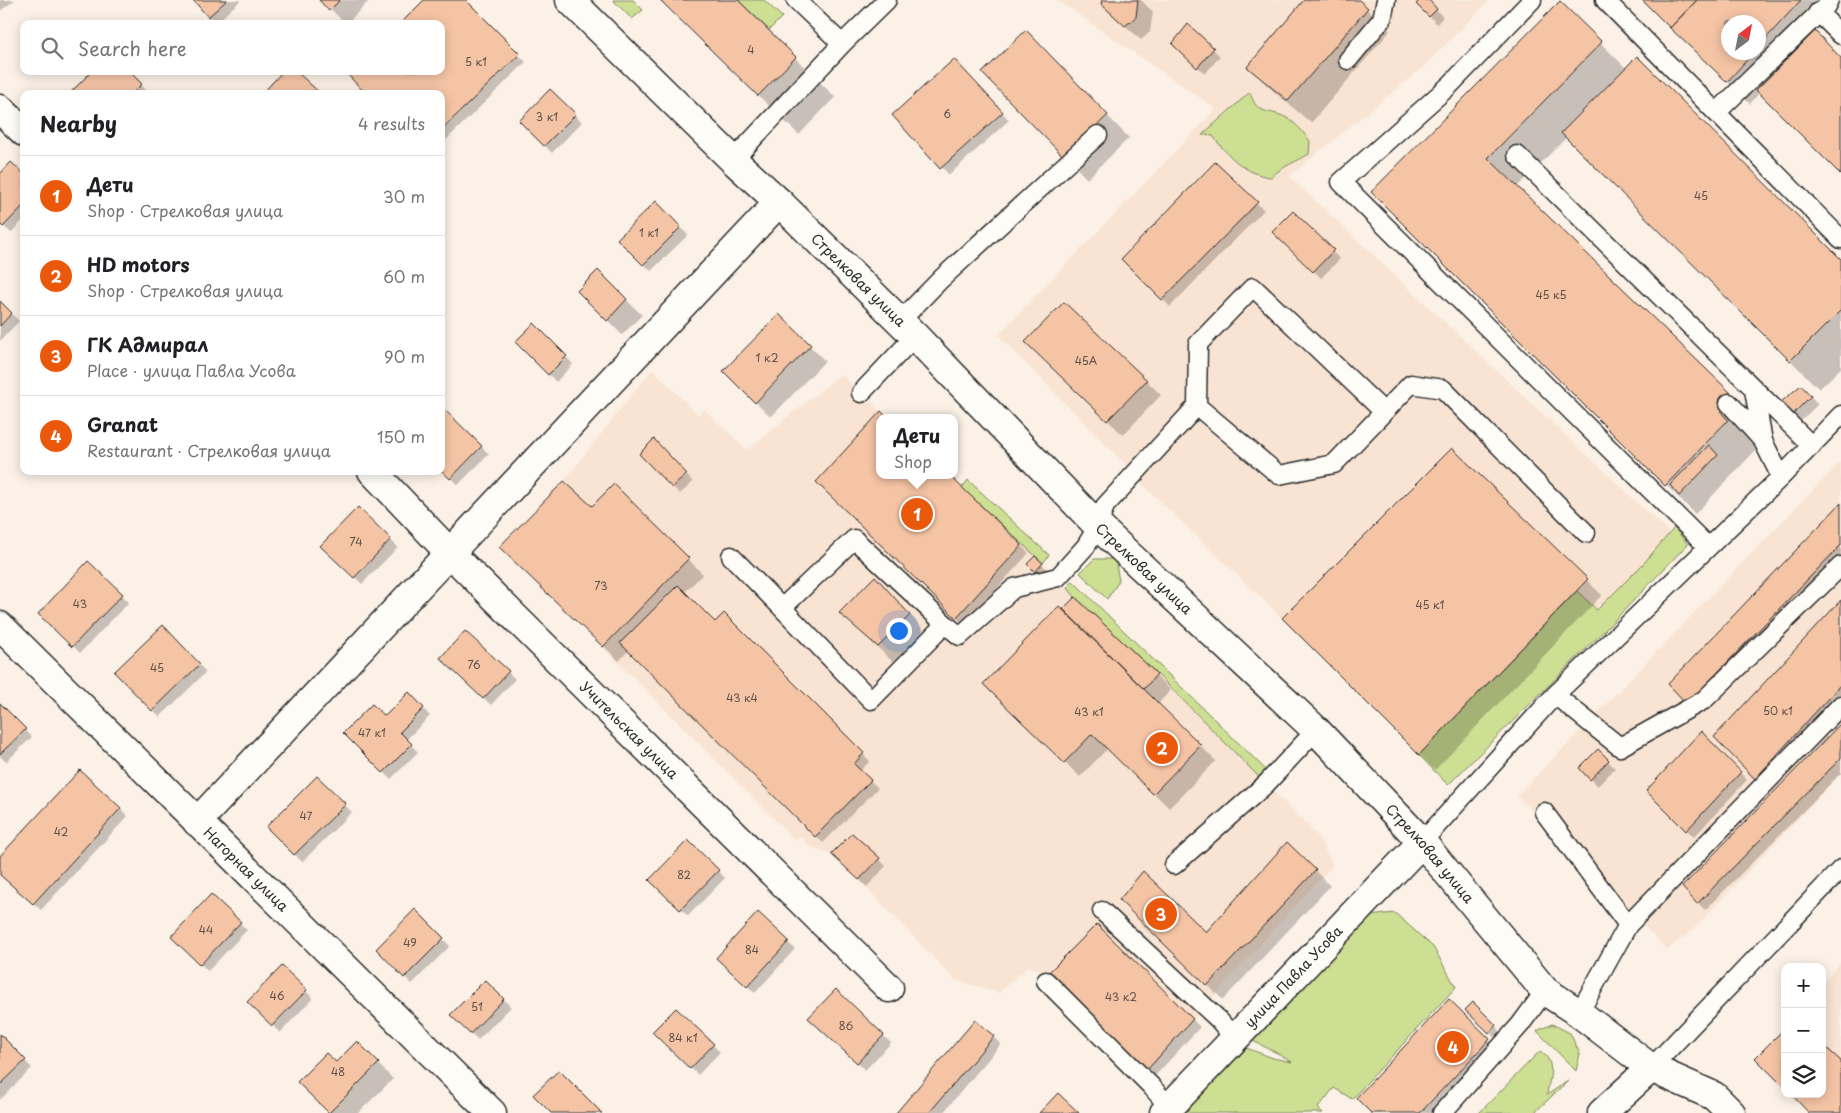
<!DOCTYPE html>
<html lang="en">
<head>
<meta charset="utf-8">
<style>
	body { margin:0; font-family:"Playpen Sans",sans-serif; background:#f2f2f2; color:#202124 }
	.controls { position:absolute; right:15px; bottom:15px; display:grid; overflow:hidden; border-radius:10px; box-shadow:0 2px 12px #0003 }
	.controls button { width:45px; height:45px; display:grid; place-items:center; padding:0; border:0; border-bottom:1px solid #e0e0e0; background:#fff; color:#202124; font:25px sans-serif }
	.compass { position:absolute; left:1721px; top:15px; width:45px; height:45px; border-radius:50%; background:#fff; box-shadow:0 2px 12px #0003; rotate:32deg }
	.you { position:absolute; left:898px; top:630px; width:18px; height:18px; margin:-12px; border:4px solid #fff; border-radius:50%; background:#1a73e8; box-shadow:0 0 0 8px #1a73e833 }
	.badge { display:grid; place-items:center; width:32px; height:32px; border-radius:50%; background:#ea580c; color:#fff; font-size:16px; font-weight:700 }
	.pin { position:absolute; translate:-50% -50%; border:2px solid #fff; box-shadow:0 1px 5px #0006 }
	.popup { position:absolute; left:876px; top:414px; width:82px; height:65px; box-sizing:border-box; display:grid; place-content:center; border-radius:10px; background:#fff; filter:drop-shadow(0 1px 4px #0005); font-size:16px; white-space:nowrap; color:#757577 }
	.popup b { font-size:19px; color:#202124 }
	.popup::after { content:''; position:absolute; left:50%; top:100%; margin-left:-10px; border:10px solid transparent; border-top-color:#fff }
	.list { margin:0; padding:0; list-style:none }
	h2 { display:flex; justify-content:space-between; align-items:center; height:65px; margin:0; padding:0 20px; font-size:21px }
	h2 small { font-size:16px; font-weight:400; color:#757577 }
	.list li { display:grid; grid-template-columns:32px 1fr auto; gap:15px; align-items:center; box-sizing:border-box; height:80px; padding:0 20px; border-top:1px solid #e0e0e0 }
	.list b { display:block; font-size:19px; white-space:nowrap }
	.list p { margin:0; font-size:16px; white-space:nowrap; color:#757577 }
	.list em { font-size:16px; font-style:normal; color:#757577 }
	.icon { flex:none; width:28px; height:28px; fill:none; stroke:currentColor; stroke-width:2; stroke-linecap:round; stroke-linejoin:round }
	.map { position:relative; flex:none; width:1841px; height:1113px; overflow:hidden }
	.search { position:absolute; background:#fff; box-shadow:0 2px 12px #0003; left:20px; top:20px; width:425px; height:55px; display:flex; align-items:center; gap:12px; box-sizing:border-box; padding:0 18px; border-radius:10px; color:#757577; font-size:19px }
	.panel { position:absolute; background:#fff; box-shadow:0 2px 12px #0003; left:20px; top:90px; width:425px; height:385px; border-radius:10px }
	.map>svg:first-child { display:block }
</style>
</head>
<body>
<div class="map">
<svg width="1841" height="1113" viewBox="0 0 1841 1113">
	<rect width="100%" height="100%" fill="#fbf1e7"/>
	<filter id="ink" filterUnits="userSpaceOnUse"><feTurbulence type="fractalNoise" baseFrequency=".02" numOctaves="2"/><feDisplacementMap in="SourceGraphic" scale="10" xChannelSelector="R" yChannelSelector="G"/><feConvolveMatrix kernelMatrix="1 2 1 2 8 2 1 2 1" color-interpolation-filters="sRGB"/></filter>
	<g filter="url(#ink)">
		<path fill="#f9e4d3" d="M1057,0H1490L1418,72L1289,176L1670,533L1643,564L1597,611L1577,591L1419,755L1282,618L1147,489L1126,465L998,335L1216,109Z
			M652,369L698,415L704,409L747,450L841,374L888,418H880V475H949L1058,577L1075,597L1157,674L1317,835L1333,865L1147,1070L1133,1080L1037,982L1048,973L1028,966L999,993L955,980L859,880L831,854L811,847L800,836L796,841L603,647L499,547L564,481Z
			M1841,461V773L1694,929L1667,950L1517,796Z
			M1841,962V1113H1809L1791,1094H1822V984Z"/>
		<path fill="#cddf93" stroke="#7c855f" d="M613,0H633L643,10L632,19Z
			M738,0H764L782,17L769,30Z
			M1250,92C1257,117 1268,108 1287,118C1297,124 1303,132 1310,141L1309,154C1296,162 1283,166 1271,177C1246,175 1227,155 1213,136L1202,135Z
			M968,480L1049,555L1043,563L962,488Z
			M1674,528L1688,544L1609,626L1448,785L1419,755L1577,591L1597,610L1643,564Z
			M1094,559H1115L1119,581L1107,599L1080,573Z
			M1073,581L1266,770L1259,777L1157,674L1075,597L1067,587Z
			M1395,913L1433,947L1456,987L1352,1099L1334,1088L1318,1108L1323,1113H1181L1203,1094L1224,1060L1241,1046L1273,1058L1292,1062L1273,1051L1251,1040L1369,916Z
			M1552,1024L1570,1033L1580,1054L1576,1071L1537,1031Z
			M1540,1051C1557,1062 1549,1078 1547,1095L1568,1081L1534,1113H1479Z"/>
		<path fill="#0003" fill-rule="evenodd" d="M0,0H15L0,11Z
			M194,0H241L216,23Z
			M321,0H370L346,24Z
			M426,0H463L526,62L441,145V24Z
			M660,0H736L835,97L799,135Z
			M1103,0H1141L1153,12L1150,32L1141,40L1118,19Z
			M1306,0H1357L1390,31L1311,123L1271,89L1249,67Z
			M1422,0H1427L1443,17L1437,24L1418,4Z
			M1644,0H1828L1836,8L1814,32L1841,59V173L1760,92L1750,104ZM1728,22H1758V52H1728Z
			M1560,3L1626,68L1841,261V368L1819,389L1567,137L1517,187L1763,427L1749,441L1756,450L1695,514L1373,192Z
			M1174,44L1213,49L1220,56L1205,74Z
			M1048,54L1129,138L1087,179L1065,156Z
			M961,68L1009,120L949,175L894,115Z
			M128,71L148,92L146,94H71Z
			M550,91L582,122L552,153L520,121Z
			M1215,164L1264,210L1170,307L1123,259Z
			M0,176H24V219L11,233L0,223Z
			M656,203L688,235L651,271L619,239Z
			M1293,213L1340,259L1321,278L1274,232Z
			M598,272L642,315L622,335L579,291Z
			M0,303L19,321L0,341Z
			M779,315L825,361L771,417L724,371Z
			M534,325L573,364L556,382L517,342Z
			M1042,357L1146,380L1161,395L1123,435Z
			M1801,386L1818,404L1801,421L1783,402Z
			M443,410L489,454L458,485L441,469Z
			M880,418V475H947L1029,553L964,625L817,482Z
			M654,441L693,482L680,494L640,454Z
			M1452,450L1602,595L1435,770L1283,618Z
			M614,486L703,574L684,593L715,624L724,615L870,761L860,771L878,788L823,843L629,650L619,661L516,562L592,507Z
			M1841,505V559L1695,710L1669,684Z
			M358,509L398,547L362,584L322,546Z
			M1035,558L1049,571L1043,578L1029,564Z
			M88,563L129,602L80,653L40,614Z
			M890,593L924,630L893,662L841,613Z
			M1075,599L1171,690L1158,704L1216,761L1169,808L1108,748L1080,777L984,684Z
			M1841,602V699L1763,785L1716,737Z
			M163,627L206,672L160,717L116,672Z
			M449,665L508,672L515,679L491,705Z
			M409,694L430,716L406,740L418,752L391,779L345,733L385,718Z
			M0,705L32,737L6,762L0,756Z
			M1841,725V773L1705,910L1698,903Z
			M1701,733L1747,780L1694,837L1648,791Z
			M1598,751L1615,768L1598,786L1591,779Z
			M80,771L128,816L41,910L0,874V858Z
			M317,778L352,812L302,862L268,827Z
			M688,841L725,878L688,916L650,880Z
			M1288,843L1330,886L1223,1000L1135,915L1206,934Z
			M833,854L879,859L886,866L867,887Z
			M212,896L247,930L208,971L172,937Z
			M415,911L450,946L412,984L377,949Z
			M758,914L795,949L755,993L725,965Z
			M1097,926L1200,1027L1155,1076L1050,973Z
			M282,968L313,998L280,1033L249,1002Z
			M485,981L511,1007L478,1040L452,1015Z
			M1450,1001L1504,1055L1449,1113H1373Z
			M1473,1004L1502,1033L1497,1040L1467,1010Z
			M676,1009L720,1052L698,1075L654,1032Z
			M975,1021L1001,1044L943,1113H897Z
			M817,1026L883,1035L891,1043L865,1070Z
			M0,1035L32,1068L0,1100Z
			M357,1043L393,1079L358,1113H331L299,1082L336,1064Z"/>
		<path fill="#f5c4a5" stroke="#2b2b2b" d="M193,0H227L208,17Z
			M319,0H340L329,11Z
			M424,0H466L520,54L441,130V94H366L348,75L352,71H441V24H400Z
			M660,0H738L796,57L758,96Z
			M1102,0H1138L1136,17L1125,26L1101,4Z
			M1304,0H1359L1368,8L1288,101L1247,67Z
			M1420,0H1429L1437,9L1429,17L1416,4Z
			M1642,0H1697L1670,28Z
			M1697,0H1801L1758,47V22H1728V52H1754L1727,82L1670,28Z
			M1560,1L1602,42L1488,158L1735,397L1721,412L1728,420L1665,486L1371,192Z
			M1188,24L1214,48L1197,68L1172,44Z
			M1026,30L1108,115L1064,157L982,73Z
			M1815,31L1841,58V175L1756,90Z
			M1637,56L1841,259V310L1790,361L1561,133Z
			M954,59L1003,112L940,169L892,115Z
			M92,71H129L142,84L132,94H69Z
			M283,71H296L321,94H262Z
			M550,89L576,114L544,146L519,121Z
			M11,162L24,174V205L3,227L0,224V174Z
			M1215,162L1258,202L1162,300L1121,259Z
			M656,201L681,227L643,265L617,239Z
			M1293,211L1334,250L1313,272L1272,232Z
			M598,270L627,299L607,321L577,291Z
			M0,301L12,313L0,326Z
			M1064,302L1147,380L1107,421L1025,342Z
			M779,314L811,345L755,403L723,371Z
			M534,323L567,356L548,375L515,342Z
			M1801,385L1811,396L1793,414L1781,402Z
			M443,408L482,446L450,479L441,470V410Z
			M881,411L888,418H880V475H949L1022,545L956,618L816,482Z
			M654,439L687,474L672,488L639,454Z
			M1709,445L1718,455L1679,496L1670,485Z
			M1452,448L1588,579L1419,755L1282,618Z
			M564,481L592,506L614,484L689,558L603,647L499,547Z
			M1841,503V545L1687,704L1668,684Z
			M358,507L391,539L354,578L320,546Z
			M1035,556L1043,563L1035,572L1027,564Z
			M88,561L123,594L72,647L38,614Z
			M875,576L910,615L878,647L839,613Z
			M678,585L715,622L724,613L864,753L854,764L871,780L815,837L620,643Z
			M1075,597L1157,674L1144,689L1063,609Z
			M1841,600V684L1755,779L1714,737Z
			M1059,606L1201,745L1153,794L1092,734L1064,763L983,684Z
			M163,625L200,664L152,711L114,672Z
			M465,631L509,671L483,699L440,658Z
			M409,692L424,708L400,732L412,744L383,773L343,733L372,704L385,716Z
			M0,703L26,729L0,754Z
			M1841,723V758L1697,904L1682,887Z
			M1701,731L1741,772L1686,831L1646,791Z
			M1598,749L1609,760L1590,780L1579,768Z
			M80,770L121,808L33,904L0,875V856Z
			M317,776L346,804L294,855L266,827Z
			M852,833L880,858L859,880L831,854Z
			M688,840L719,870L680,910L649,880Z
			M1287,842L1316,870L1207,986L1119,900L1143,871L1206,932Z
			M211,894L241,922L200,965L171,937Z
			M415,909L444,938L404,978L376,949Z
			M758,912L789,941L747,987L716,958Z
			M1097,924L1193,1019L1147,1070L1048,973Z
			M282,966L307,990L272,1026L247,1002Z
			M485,980L504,999L470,1034L450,1015Z
			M836,989L884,1035L857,1063L808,1018Z
			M1449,999L1490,1039L1420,1113H1371L1356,1098Z
			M1473,1002L1496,1025L1489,1033L1465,1010Z
			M676,1008L714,1044L690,1069L652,1032Z
			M975,1020L994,1036L929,1113H896Z
			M1785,1028V1088L1755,1058Z
			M0,1034L26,1060L0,1085Z
			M357,1041L379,1063L329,1113L297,1082L326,1053L336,1062Z
			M1822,1044L1841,1061V1113H1809L1791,1094H1822Z
			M559,1070L602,1113H551L533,1095Z
			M1058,1093L1079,1113H1039Z"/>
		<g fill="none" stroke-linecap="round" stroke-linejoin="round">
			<g stroke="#2b2b2b" stroke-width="21">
				<path id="lane" d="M796,0L842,44
					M1532,0L1450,85L1341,182L1708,547
					M1605,0L1841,239
					M1818,12L1841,35
					M1348,60L1382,19L1386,0
					M1717,112L1826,6L1829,0
					M1517,155L1812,446
					M733,160L842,44L887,0
					M899,322L941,279L1098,135
					M1754,390L1763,441
					M861,393L915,336
					M1729,403L1763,441L1781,477
					M1197,406L1198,344L1253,287L1384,412
					M731,556L782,608
					M945,624L871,700L782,608L854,539L945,624L960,636L1014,588L1058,577L1086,546L1098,526L1105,506L1197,406L1279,475L1334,464L1411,384L1443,389L1586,533
					M1555,695L1620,747L1704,700L1841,566
					M1544,812L1628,925
					M1422,842L1555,695L1781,477L1841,415
					M1174,865L1266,784L1316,730
					M1102,911L1218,1019L1235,1039
					M1046,981L1151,1086L1170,1108
					M1579,1013L1628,925L1841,705
					M1651,1068L1841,869
					M1442,1113L1520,1025L1545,991"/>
			</g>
			<g stroke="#2b2b2b" stroke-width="31">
				<g id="street">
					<path d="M0,109L24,132"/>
					<path id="s1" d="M372,471L450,553L889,988"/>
					<path id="s2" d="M0,626L492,1113"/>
					<path d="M197,822L779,202"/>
				</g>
			</g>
			<g stroke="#2b2b2b" stroke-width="31">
				<g id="secondary">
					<path id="s3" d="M570,0L733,160L779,202L915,336L1098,526L1316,730L1422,842L1545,991L1579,1013L1651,1068L1714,1096L1731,1113"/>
					<path id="s4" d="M1164,1113L1422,842"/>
					<path d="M1602,1113L1651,1068"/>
				</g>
			</g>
			<use href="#lane" stroke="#fdfcf7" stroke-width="18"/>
			<use href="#street" stroke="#fdfcf7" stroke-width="28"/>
			<use href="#secondary" stroke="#fdfcf7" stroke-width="28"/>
		</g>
	</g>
	<g text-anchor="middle" stroke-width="4.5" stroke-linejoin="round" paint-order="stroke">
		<g font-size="11" fill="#5e514a">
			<text x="751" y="54">4</text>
			<text x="476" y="66">5 к1</text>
			<text x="947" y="118">6</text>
			<text x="547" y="121">3 к1</text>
			<text x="1701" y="200">45</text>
			<text x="649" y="237">1 к1</text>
			<text x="1551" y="299">45 к5</text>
			<text x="767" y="362">1 к2</text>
			<text x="1086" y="365">45А</text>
			<text x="356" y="546">74</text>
			<text x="601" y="590">73</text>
			<text x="80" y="608">43</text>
			<text x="1430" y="609">45 к1</text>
			<text x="474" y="669">76</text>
			<text x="157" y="672">45</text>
			<text x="742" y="702">43 к4</text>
			<text x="1778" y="715">50 к1</text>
			<text x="1089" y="716">43 к1</text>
			<text x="372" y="737">47 к1</text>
			<text x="306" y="820">47</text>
			<text x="61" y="836">42</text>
			<text x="684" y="879">82</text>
			<text x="206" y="934">44</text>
			<text x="410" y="947">49</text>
			<text x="752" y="954">84</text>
			<text x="277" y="1000">46</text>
			<text x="1121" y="1001">43 к2</text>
			<text x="477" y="1011">51</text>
			<text x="846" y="1030">86</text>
			<text x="683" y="1042">84 к1</text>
			<text x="338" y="1076">48</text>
		</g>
		<g font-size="14" fill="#2b2b2b" stroke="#fdfcf7">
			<text dy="5" stroke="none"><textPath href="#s3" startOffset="402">Стрелковая улица</textPath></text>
			<text dy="5" stroke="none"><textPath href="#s3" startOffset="808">Стрелковая улица</textPath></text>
			<text dy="5" stroke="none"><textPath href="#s1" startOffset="365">Учительская улица</textPath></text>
			<text dy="5" stroke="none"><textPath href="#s3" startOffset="1212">Стрелковая улица</textPath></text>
			<text dy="5" stroke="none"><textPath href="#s2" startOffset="346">Нагорная улица</textPath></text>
			<text dy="5" stroke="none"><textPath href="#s4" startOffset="188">улица Павла Усова</textPath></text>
		</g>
	</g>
</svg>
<div class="controls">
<button>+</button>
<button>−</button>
<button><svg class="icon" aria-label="layers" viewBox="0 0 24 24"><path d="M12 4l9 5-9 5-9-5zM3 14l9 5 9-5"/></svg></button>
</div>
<svg class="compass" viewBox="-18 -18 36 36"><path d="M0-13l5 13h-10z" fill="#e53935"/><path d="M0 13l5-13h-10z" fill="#757577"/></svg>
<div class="you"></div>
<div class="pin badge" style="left:917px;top:514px">1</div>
<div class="popup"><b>Дети</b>Shop</div>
<div class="pin badge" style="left:1162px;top:748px">2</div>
<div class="pin badge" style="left:1161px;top:914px">3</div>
<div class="pin badge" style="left:1453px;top:1047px">4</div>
<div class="search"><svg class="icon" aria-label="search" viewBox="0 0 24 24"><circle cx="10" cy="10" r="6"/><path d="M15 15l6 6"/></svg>Search here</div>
<section class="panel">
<h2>Nearby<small>4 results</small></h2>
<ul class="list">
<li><span class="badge">1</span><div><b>Дети</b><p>Shop · Стрелковая улица</p></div><em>30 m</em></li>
<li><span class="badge">2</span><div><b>HD motors</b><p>Shop · Стрелковая улица</p></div><em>60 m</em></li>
<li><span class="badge">3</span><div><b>ГК Адмирал</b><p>Place · улица Павла Усова</p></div><em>90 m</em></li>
<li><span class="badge">4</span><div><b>Granat</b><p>Restaurant · Стрелковая улица</p></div><em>150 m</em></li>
</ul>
</section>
</div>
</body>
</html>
